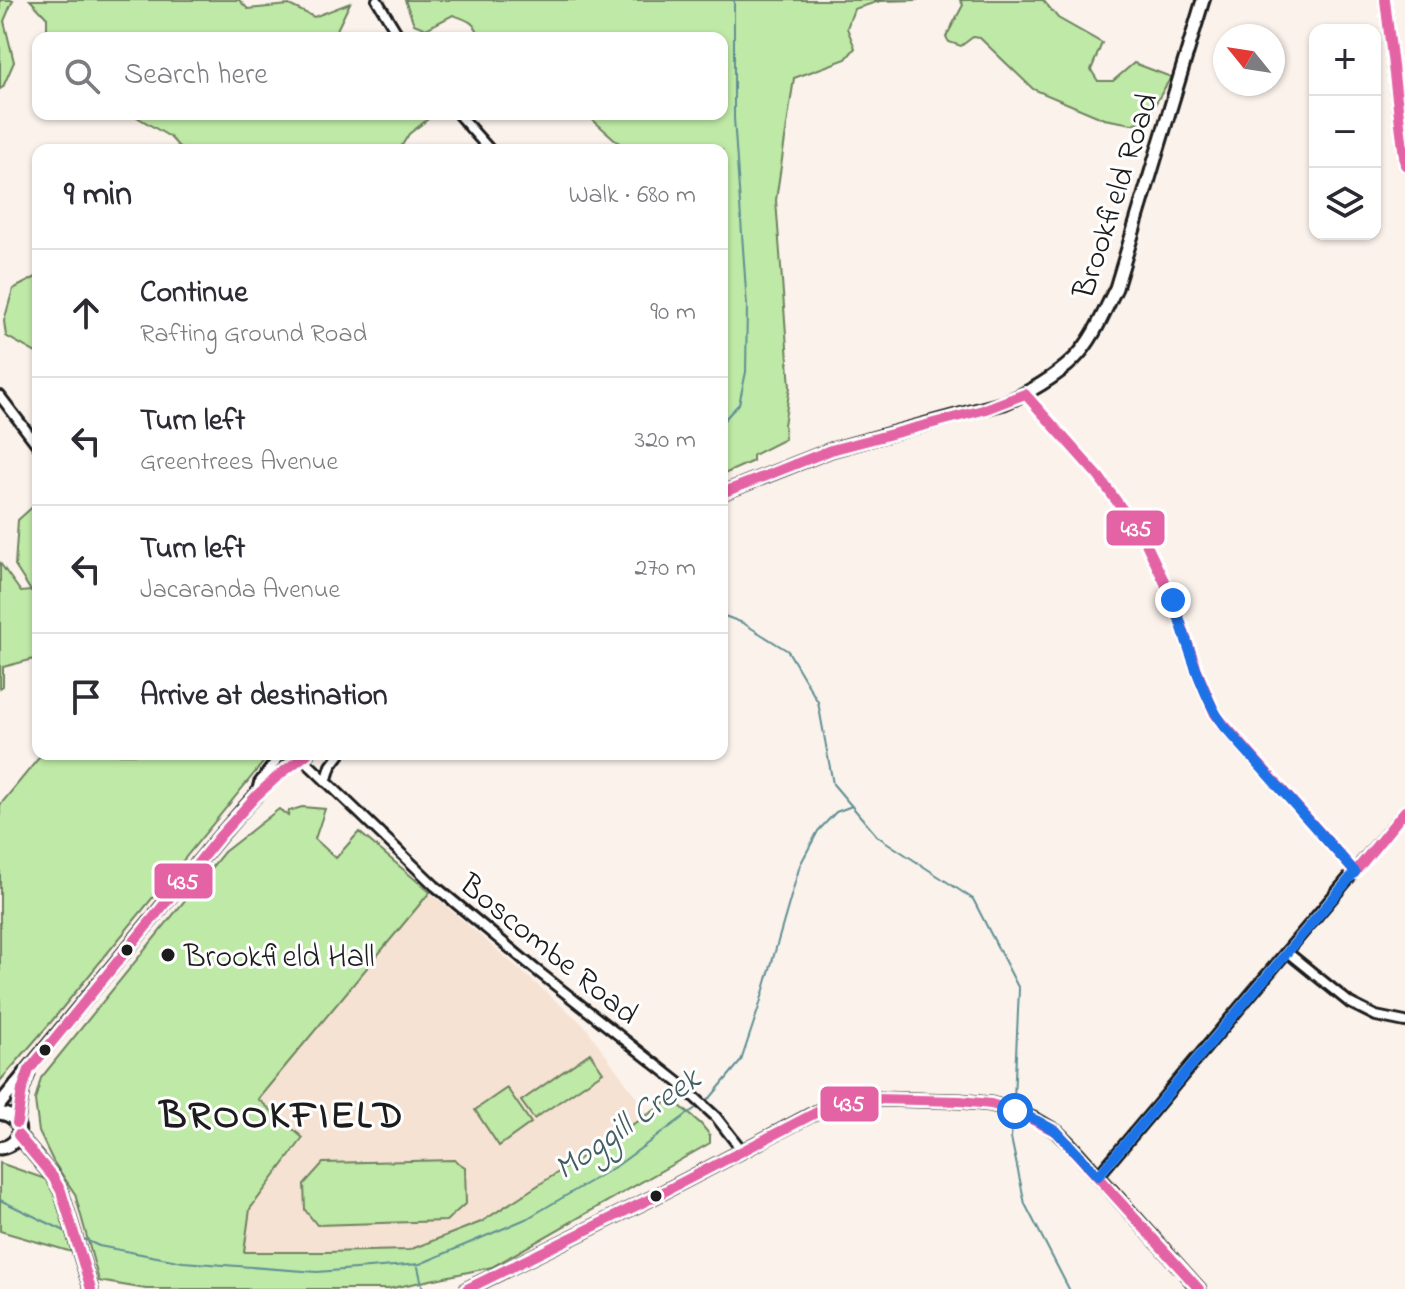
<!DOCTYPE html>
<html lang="en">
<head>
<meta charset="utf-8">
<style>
	body { margin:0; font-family:"Indie Flower",sans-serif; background:#f7f7f7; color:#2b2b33 }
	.controls { position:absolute; right:24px; top:24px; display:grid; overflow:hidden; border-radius:16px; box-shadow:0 2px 6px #0004 }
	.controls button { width:72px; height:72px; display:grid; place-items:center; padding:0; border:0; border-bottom:2px solid #e1e1e2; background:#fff; color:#2b2b33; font:40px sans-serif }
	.compass { position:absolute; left:1213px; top:24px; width:72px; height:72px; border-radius:50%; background:#fff; box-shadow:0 2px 6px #0004; rotate:300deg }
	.stop { position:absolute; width:24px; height:24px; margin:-18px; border:6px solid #1a73e8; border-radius:50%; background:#fff }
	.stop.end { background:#1a73e8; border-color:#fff; box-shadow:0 2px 8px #0008 }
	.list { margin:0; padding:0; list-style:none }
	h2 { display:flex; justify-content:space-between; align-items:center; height:104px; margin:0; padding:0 32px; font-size:34px }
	h2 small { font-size:26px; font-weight:400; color:#7c7c81 }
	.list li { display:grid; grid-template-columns:52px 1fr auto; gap:24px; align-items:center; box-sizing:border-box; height:128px; padding:0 32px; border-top:2px solid #e1e1e2 }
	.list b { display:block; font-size:30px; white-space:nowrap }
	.list p { margin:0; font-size:26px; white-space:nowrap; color:#7c7c81 }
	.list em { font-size:26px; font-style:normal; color:#7c7c81 }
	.icon { flex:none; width:44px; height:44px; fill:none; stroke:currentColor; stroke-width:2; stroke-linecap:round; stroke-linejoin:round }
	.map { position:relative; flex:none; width:1405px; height:1289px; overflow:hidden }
	.search { position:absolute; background:#fff; box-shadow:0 2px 6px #0004; left:32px; top:32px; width:696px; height:88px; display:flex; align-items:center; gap:20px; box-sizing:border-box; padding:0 28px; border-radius:16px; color:#7c7c81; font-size:30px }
	.panel { position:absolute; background:#fff; box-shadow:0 2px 6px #0004; left:32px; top:144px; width:696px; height:616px; border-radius:16px }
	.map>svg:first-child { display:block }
</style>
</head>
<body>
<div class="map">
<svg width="1405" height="1289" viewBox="0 0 1405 1289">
	<rect width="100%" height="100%" fill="#fbf2eb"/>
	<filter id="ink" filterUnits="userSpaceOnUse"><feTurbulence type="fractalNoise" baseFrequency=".0125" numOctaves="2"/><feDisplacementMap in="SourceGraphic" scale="16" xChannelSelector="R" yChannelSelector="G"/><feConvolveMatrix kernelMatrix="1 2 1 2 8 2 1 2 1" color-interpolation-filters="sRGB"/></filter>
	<g filter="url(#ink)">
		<path fill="#f6e2d2" d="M430,892L585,1026L649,1115L481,1222L408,1250L325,1252H244L250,1209L303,1138L258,1100Z"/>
		<path fill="#bfe9a6" stroke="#6e8261" stroke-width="2" d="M0,0H13L4,21L14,62L3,87L0,89Z
			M30,0H239L248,9L289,5L314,17L350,3L333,38H47V18Z
			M405,0H918L880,1L854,9L847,28L855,48L846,59L794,78L776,200L790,387L784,425L785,439L753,455V461L722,475V150H627L586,114H722V38H481C475,22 468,20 453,15L426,29L414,24Z
			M960,0H1043L1058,18L1102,43L1091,70L1098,81H1113L1134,63L1171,77L1146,120L1132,124L1104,119L1033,89L980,38L973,37L961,46L949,42L946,37L963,5Z
			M132,114H431L432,116L409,134L399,150H182L170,137Z
			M38,276V354L6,336L4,321L13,289Z
			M38,502V658L3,667V686L0,688V563L21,592L31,591L15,566L18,520Z
			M42,754H261L266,759L51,1022L0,1081V805Z
			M302,807L325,809L315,839L336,858L359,832L430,892L258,1099L303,1138L250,1209L244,1252H325L409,1250L481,1222L672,1099L701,1124L710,1135V1143L492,1267L388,1289H146L99,1281L75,1194L53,1161L39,1132L35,1100L41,1078L224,852L279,809L288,816L289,811Z
			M590,1053L603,1072L534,1119L521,1101Z
			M507,1088L531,1123L499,1146L475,1110Z
			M454,1160L465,1167L466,1203L446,1221L317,1225L305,1210L304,1184L323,1163Z
			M0,1163L51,1181L72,1252L0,1231Z"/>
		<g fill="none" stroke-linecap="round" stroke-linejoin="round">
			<path stroke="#5f8f94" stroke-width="2" d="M722,422L739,404L746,372L747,306L734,118V0
				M722,615L743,623L788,651L818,702L833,784L877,836L973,899L1019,989L1014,1099
				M702,1103L711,1097L741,1061L759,1007L800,865L818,831L836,812L852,806
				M1013,1118L1011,1138L1025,1204L1069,1289
				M0,1200L69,1233
				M79,1237L99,1246L183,1262L317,1272L420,1264L528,1218L618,1165L697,1107
				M418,1267L423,1289"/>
			<g stroke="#1c1c1c" stroke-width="14">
				<path id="minor" d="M377,0L400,38
					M458,114L490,150
					M1025,394L1099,477L1144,539L1173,600L1198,673L1215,714L1355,872
					M0,396L38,446
					M301,757L435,886L535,969L678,1082L716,1117L737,1144L741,1153
					M326,782L331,766L340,754
					M256,795L259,783L281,754
					M1287,952L1350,1003L1376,1016L1405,1022"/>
			</g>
			<g stroke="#1c1c1c" stroke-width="15">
				<path id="tertiary" d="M1385,0L1405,165
					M1098,1176L1405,811"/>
			</g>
			<g stroke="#1c1c1c" stroke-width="17">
				<path id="secondary" d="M722,493L831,450L1004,403C1027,394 1057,376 1074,359C1093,340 1104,312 1116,288L1203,0
					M0,1104L220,836C246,807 272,773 307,754
					M0,1113C25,1117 25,1144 0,1148
					M17,1123L22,1090L28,1074
					M18,1135L53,1177L61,1191L91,1289
					M467,1289L650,1199L809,1116L825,1108L837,1105L876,1099L960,1101L991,1104L1015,1111L1038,1121L1057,1132L1071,1146L1199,1289"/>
			</g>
			<use href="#minor" stroke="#fff" stroke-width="8"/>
			<use href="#tertiary" stroke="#fff" stroke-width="9"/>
			<use href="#secondary" stroke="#fff" stroke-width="11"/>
			<g stroke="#fff" stroke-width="16">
				<path id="bus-1" d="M1385,0L1405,165
					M1025,394L1099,477L1144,539L1173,600L1198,673L1215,714L1355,872
					M722,493L831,450L983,410L1025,394
					M1355,872L1405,811
					M17,1123L22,1090L29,1070L220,836L256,796L279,775L307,754
					M18,1135L53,1177L61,1191L91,1289
					M467,1289L650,1199L825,1108L876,1099L960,1101L991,1104L1015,1111L1057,1132L1199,1289"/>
			</g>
			<use href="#bus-1" stroke="#e463a4" stroke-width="10"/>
		</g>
	</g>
	<g fill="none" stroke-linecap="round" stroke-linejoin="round" filter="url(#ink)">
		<path stroke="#1a73e8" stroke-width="10" d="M1015,1111L1038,1121L1057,1132L1098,1176L1355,872L1223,725C1199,690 1187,640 1173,600"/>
	</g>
	<g fill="#1c1c1c" stroke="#fff" stroke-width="3">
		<circle cx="127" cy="950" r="7"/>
		<circle cx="168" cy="955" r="8"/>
		<circle cx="45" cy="1050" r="7"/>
		<circle cx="656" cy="1196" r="7"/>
	</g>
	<g text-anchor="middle" stroke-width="6" stroke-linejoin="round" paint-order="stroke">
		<g font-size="32" fill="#1c1c1c" stroke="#fff">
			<text transform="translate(1114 195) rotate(-72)" y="11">Brookfield Road</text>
			<text transform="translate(550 948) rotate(39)" y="11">Boscombe Road</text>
		</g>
		<g font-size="32" fill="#1c1c1c" stroke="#fff" text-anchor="start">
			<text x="184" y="966">Brookfield Hall</text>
		</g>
		<g font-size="34" font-style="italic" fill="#435f62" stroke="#fff">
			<text transform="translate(626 1122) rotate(-35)" y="12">Moggill Creek</text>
		</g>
		<g font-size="40" font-weight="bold" letter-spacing="2" fill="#1c1c1c" stroke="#fff">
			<text x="282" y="1127">BROOKFIELD</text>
		</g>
	</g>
	<g stroke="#fff" stroke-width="3">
		<rect x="1105" y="509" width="61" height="38" rx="8" fill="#e463a4"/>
		<rect x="153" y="862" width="61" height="38" rx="8" fill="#e463a4"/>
		<rect x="819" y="1085" width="61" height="38" rx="8" fill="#e463a4"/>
	</g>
	<g font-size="22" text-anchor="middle" font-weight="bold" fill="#fff">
		<text x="1136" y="536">435</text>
		<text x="183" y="889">435</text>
		<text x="849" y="1111">435</text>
	</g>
</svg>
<div class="controls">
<button>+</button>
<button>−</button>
<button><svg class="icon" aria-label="layers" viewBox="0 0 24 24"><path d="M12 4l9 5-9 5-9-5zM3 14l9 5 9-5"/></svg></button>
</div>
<svg class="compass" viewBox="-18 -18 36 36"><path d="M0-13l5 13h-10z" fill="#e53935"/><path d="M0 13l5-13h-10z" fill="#7c7c81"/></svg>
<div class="stop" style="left:1015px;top:1111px"></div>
<div class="stop end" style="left:1173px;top:600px"></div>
<div class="search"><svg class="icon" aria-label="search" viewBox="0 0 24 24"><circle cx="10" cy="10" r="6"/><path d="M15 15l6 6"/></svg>Search here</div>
<section class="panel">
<h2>9 min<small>Walk · 680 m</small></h2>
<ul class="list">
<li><svg class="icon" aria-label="ahead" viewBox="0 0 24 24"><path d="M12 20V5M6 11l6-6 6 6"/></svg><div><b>Continue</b><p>Rafting Ground Road</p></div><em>90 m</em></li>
<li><svg class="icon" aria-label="left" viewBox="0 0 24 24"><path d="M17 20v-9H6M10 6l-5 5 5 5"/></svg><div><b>Turn left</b><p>Greentrees Avenue</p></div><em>320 m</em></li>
<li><svg class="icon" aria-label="left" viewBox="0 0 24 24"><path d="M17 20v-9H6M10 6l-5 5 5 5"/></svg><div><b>Turn left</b><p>Jacaranda Avenue</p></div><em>270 m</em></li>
<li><svg class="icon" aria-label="arrive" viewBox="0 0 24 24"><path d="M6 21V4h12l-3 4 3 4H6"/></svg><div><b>Arrive at destination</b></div></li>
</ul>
</section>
</div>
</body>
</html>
